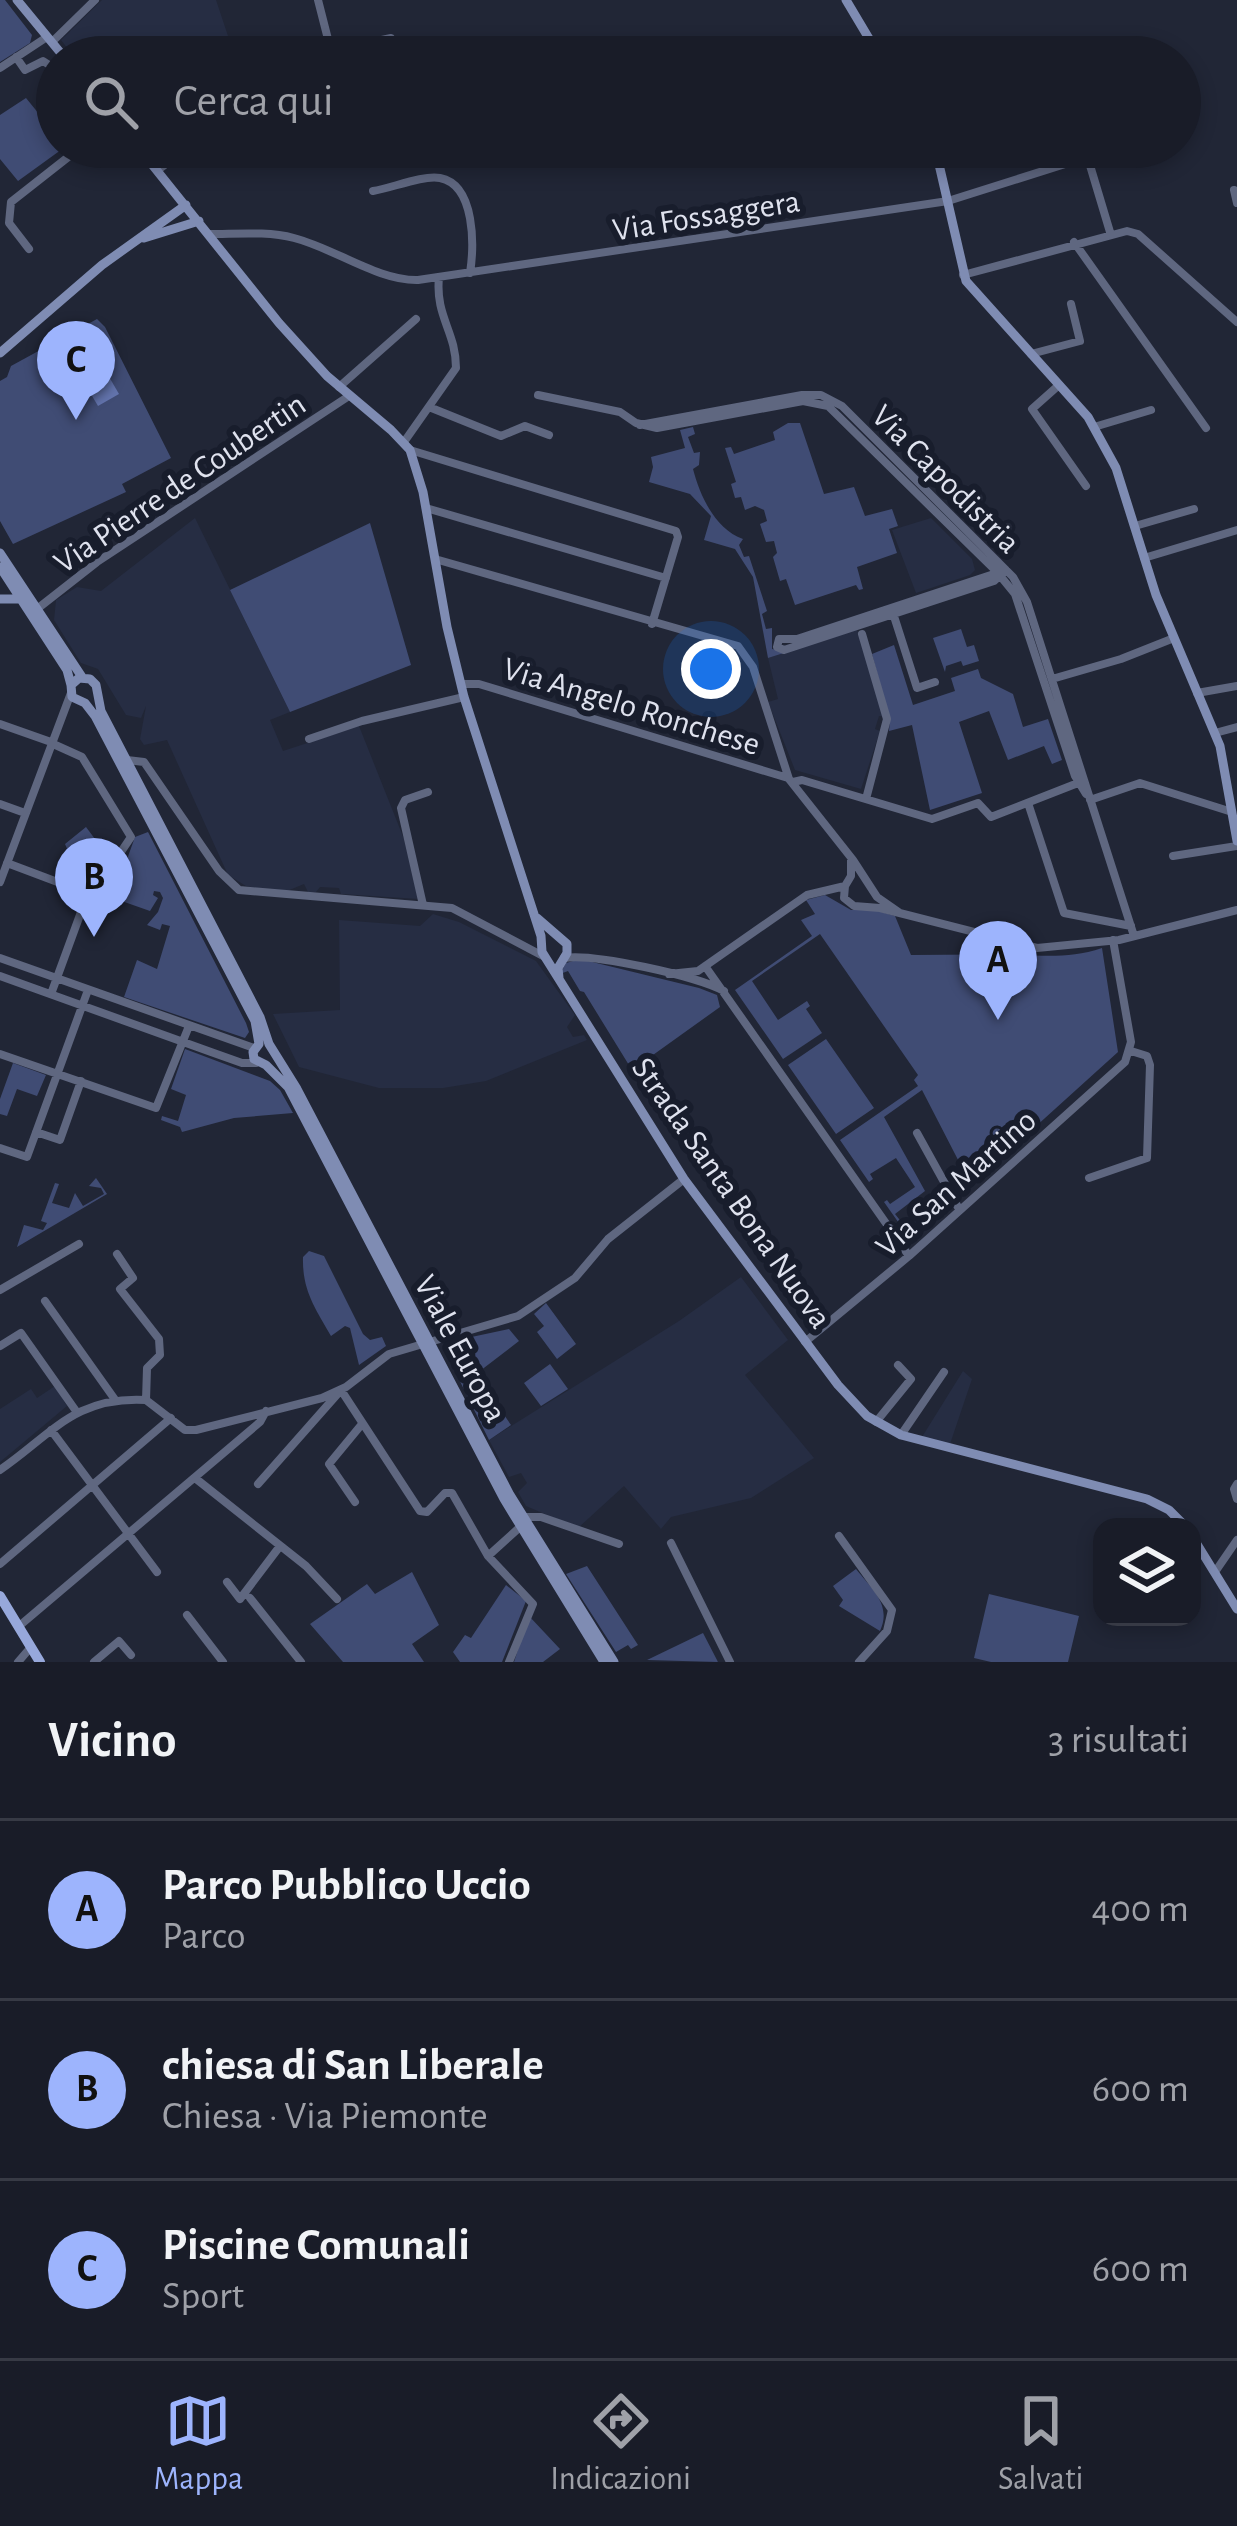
<!DOCTYPE html>
<html lang="it">
<head>
<meta charset="utf-8">
<style>
	body { margin:0; font-family:"Alegreya Sans",sans-serif; background:#262934; color:#f1f3f6 }
	.controls { position:absolute; right:36px; bottom:36px; display:grid; overflow:hidden; border-radius:24px; box-shadow:0 6px 18px #0003 }
	.controls button { width:108px; height:108px; display:grid; place-items:center; padding:0; border:0; border-bottom:3px solid #373a45; background:#191c28; color:#f1f3f6; font:60px sans-serif }
	.you { position:absolute; left:711px; top:669px; width:42px; height:42px; margin:-30px; border:9px solid #fff; border-radius:50%; background:#1a73e8; box-shadow:0 0 0 18px #1a73e833 }
	.badge { display:grid; place-items:center; width:78px; height:78px; border-radius:50%; background:#9db4fd; color:#111; font-size:39px; font-weight:700 }
	.pin { position:absolute; translate:-50% -99px; filter:drop-shadow(0 3px 6px #0008) }
	.pin::after { content:''; position:absolute; top:63px; width:42px; height:36px; background:inherit; clip-path:polygon(0 0,100% 0,50% 100%) }
	.list { margin:0; padding:0; list-style:none }
	h2 { display:flex; justify-content:space-between; align-items:center; height:156px; margin:0; padding:0 48px; font-size:51px }
	h2 small { font-size:39px; font-weight:400; color:#9fa1a8 }
	.list li { display:grid; grid-template-columns:78px 1fr auto; gap:36px; align-items:center; box-sizing:border-box; height:180px; padding:0 48px; border-top:3px solid #373a45 }
	.list b { display:block; font-size:45px; white-space:nowrap }
	.list p { margin:0; font-size:39px; white-space:nowrap; color:#9fa1a8 }
	.list em { font-size:39px; font-style:normal; color:#9fa1a8 }
	.icon { flex:none; width:66px; height:66px; fill:none; stroke:currentColor; stroke-width:2; stroke-linecap:round; stroke-linejoin:round }
	.map { position:relative; flex:none; width:1237px; height:1662px; overflow:hidden }
	.search { position:absolute; background:#191c28; box-shadow:0 6px 18px #0003; left:36px; right:36px; top:36px; height:132px; display:flex; align-items:center; gap:30px; box-sizing:border-box; padding:0 42px; border-radius:66px; color:#9fa1a8; font-size:45px }
	.sheet { height:696px; background:#191c28 }
	nav { display:flex; justify-content:space-around; align-items:center; box-sizing:border-box; height:168px; border-top:3px solid #373a45; background:#191c28; font-size:33px; color:#9fa1a8 }
	nav a { display:grid; justify-items:center; gap:6px }
	nav .on { color:#9db4fd }
	.map>svg:first-child { display:block }
</style>
</head>
<body>
<div class="map">
<svg width="1237" height="1662" viewBox="0 0 1237 1662">
	<rect width="100%" height="100%" fill="#212636"/>
	<path fill="#262d43" d="M102,0H216L235,57H74L61,40Z
		M195,518L290,712L270,720L283,751L359,726L404,839L418,899L341,894L339,888L320,887L316,892H308L304,884L287,891L262,889L246,886L228,875L167,740L144,745L140,739L146,706L141,718L126,715L98,669L81,663L54,620L56,600L77,587L101,591Z
		M931,518L972,559L975,570L970,575L916,593L892,530Z
		M857,629L885,717L879,716L875,729L880,731L861,789L795,770L768,702L778,699L768,658Z
		M433,914L459,922L536,961L575,1015L567,1027L573,1037L584,1035L587,1040L486,1081L443,1088H379L299,1067L273,1014L340,1010L339,920L420,926Z
		M741,1277L788,1340L745,1375L814,1458L751,1498L671,1517L661,1529L624,1486L578,1528L526,1506L518,1492L527,1483L521,1473L509,1477L489,1440L679,1321Z
		M963,1371L972,1379L950,1444L922,1437Z
		M55,1386L67,1406L0,1462V1409L31,1389L37,1398Z"/>
	<path fill="#404c74" d="M0,0H5L32,35L30,43L0,62Z
		M26,98L57,136V147H65L18,181L0,159V115Z
		M97,319L105,327L171,458L122,484L126,492L13,544L0,521V381L7,377L11,366Z
		M788,423H800L824,494L854,487L865,516L892,509L898,526L889,529L897,553L857,567L863,589L859,590L856,585L795,605L786,579L780,581L773,557L777,553L774,541L766,542L760,524L767,521L764,510L755,506L745,510L741,497L735,498L731,484L736,482L725,448L731,447L734,454L775,440L773,432Z
		M693,427L695,434L688,437L694,453L700,452L699,465L693,469C700,496 715,529 743,539L739,545L744,557L749,556L767,611L762,614L766,629L772,628V649L787,652L768,658L753,577L735,549L704,540L711,516L690,494L649,482L653,467L651,457L685,448L680,430Z
		M370,523L411,665L290,712L230,590Z
		M961,629L967,647L974,645L979,661L963,666L961,661L946,666L945,672L933,638Z
		M894,645L913,705L955,691L951,678L978,669L981,678L1013,694L1023,727L1048,719L1062,760L1052,764L1044,746L1008,760L989,711L959,722L982,793L930,810L912,725L889,731L890,721L872,654Z
		M86,827L107,855L97,867L71,858L65,844Z
		M148,832L246,1023L249,1032L245,1038L124,997L137,960L157,969L170,926L162,924L160,930L147,925L158,912L163,898L160,892L154,891L153,895L158,898L150,911L113,898L135,837Z
		M825,895L851,910H875L895,916L911,955C946,955 982,954 1017,955C1049,956 1072,958 1102,948L1118,1052L971,1185L922,1090L884,1117L925,1191L895,1214L915,1239L913,1243L884,1202L887,1200L890,1204L915,1187L896,1158L870,1174L873,1179L869,1182L840,1140L918,1086L914,1080L918,1075L820,934L752,981L778,1020L807,1001L810,1006L806,1009L822,1033L783,1059L735,990L812,936L801,920L815,914L806,900Z
		M580,959L699,988L717,995L720,1007L632,1070L584,992L580,991L568,971L560,974L566,963Z
		M826,1039L874,1108L836,1134L788,1065Z
		M185,1049L270,1081L280,1090L293,1113L234,1118L182,1132L180,1127L161,1120L162,1116L178,1121L186,1095L171,1089Z
		M13,1063L46,1075L37,1096L17,1089L7,1116L0,1114V1099Z
		M96,1178L107,1194L17,1247L24,1225L43,1230L47,1223L41,1221L55,1183L59,1184L52,1203L69,1208L75,1193L83,1206L104,1194L101,1188L89,1186Z
		M309,1251L324,1256L363,1334L370,1340L382,1337L386,1346L359,1365L350,1328L345,1326L331,1336C315,1308 302,1290 303,1257Z
		M546,1303L576,1344L557,1359L537,1332L544,1326L534,1314Z
		M509,1329L519,1341L476,1374L511,1425L489,1440L443,1347L448,1342Z
		M550,1364L568,1389L541,1406L524,1383Z
		M587,1566L638,1645L631,1649L628,1645L616,1652L566,1574Z
		M856,1569C872,1589 892,1605 880,1631L839,1606L843,1600L833,1586Z
		M412,1572L439,1625L412,1644L424,1662H343L310,1624L367,1584L375,1594Z
		M506,1585L526,1601L502,1662H460L453,1652L465,1635L471,1638Z
		M989,1594L1079,1616L1068,1662H991L974,1658Z
		M529,1616L560,1649L543,1662H514Z
		M703,1633L718,1662L647,1660Z"/>
	<path fill="#6374ad" d="M90,344L119,394L98,406L69,357Z"/>
	<g fill="none" stroke-linecap="round" stroke-linejoin="round">
		<path stroke="#5f6780" stroke-width="8" d="M52,42L95,0
			M331,51L391,38L398,57
			M16,57L25,70L43,61L57,70
			M311,57L331,51L318,0
			M0,68L47,37
			M121,147L134,162
			M158,170L188,147
			M1234,190L1237,203
			M373,191C392,188 422,175 440,178C476,185 474,247 470,273
			M209,234C237,234 267,231 294,238C334,248 378,281 418,280L948,201L1081,159L1089,162L1110,232
			M1074,242L1206,428
			M29,249L9,223L11,202L81,147
			M963,275L1127,231L1138,234L1237,322
			M1031,354L1080,341L1071,304
			M1059,385L1032,409L1086,486
			M339,387L416,319
			M538,395L620,412L636,423L657,428L803,401L828,406L997,572L1015,594L1075,776L1086,794
			M429,407L501,436L525,426L549,435
			M640,425L802,395H821L842,406L1013,577L1027,602L1134,936
			M1094,427L1151,410
			M404,442L456,368C456,331 435,317 439,277
			M410,450L676,531L678,537L652,624
			M426,508L666,578
			M1135,526L1194,509
			M1144,558L1237,530
			M435,559L738,646L753,667L789,779L853,860L877,897L900,913
			M1006,570L994,581L784,650L777,647L779,639H797Z
			M37,609L97,562L349,396
			M892,610L917,688L935,682
			M862,634L887,719L866,799
			M1052,679L1121,659L1174,638
			M461,684H479L788,778
			M1197,693L1237,686
			M0,724L51,742
			M1215,733L1237,727
			M309,739L362,721L464,697
			M127,760L144,762L219,871L239,890L452,908L543,956
			M793,782L802,780L932,819L978,803L991,817L1078,783
			M1090,800L1140,783L1232,812
			M1028,803L1064,913L1131,926
			M0,804L25,813
			M1173,856L1237,846
			M7,863L92,895L131,837L82,757L51,743
			M0,882L71,693
			M845,886L844,898L854,906L880,908L1037,948L1119,940L1237,910
			M845,886L851,876V860
			M423,905L401,808L405,800L428,792
			M0,958L254,1048
			M564,958C592,953 698,976 724,991
			M705,966L909,1256
			M669,974L698,971L807,895L845,886
			M0,976L211,1052L242,1063H256
			M51,994L88,893
			M0,1054L156,1108L189,1026
			M36,1132L60,1140L81,1081
			M917,1133L959,1209
			M0,1148L27,1157L88,990
			M1089,1178L1147,1158L1150,1065L1147,1056L1131,1051
			M117,1254L133,1278L120,1289L159,1339L160,1355L147,1368L146,1400
			M0,1290L79,1244
			M45,1301L116,1401
			M805,1342L909,1256L1125,1062L1131,1042L1113,940
			M0,1346L21,1333L76,1411
			M876,1422L911,1379L898,1365
			M51,1430L157,1572
			M901,1435L944,1372
			M0,1470C52,1434 75,1396 146,1400L185,1430H196L322,1398L346,1387L389,1354L518,1316L575,1278L608,1239L684,1179
			M195,1478L306,1566L337,1599
			M258,1484L341,1390L420,1511L427,1512L445,1493H452L488,1556L520,1527
			M1237,1484L1234,1489L1237,1499
			M355,1502L329,1464L362,1424
			M523,1517H541L619,1544
			M839,1536L892,1610L887,1631L859,1662
			M671,1543L730,1662
			M488,1556L533,1604L509,1662
			M0,1564L171,1418
			M1215,1572L1237,1540
			M227,1582L240,1599L280,1546
			M250,1598L301,1662
			M187,1615L223,1662
			M18,1627L260,1422L266,1411
			M18,1662L31,1647
			M94,1662L119,1641L131,1655"/>
		<path stroke="#7f8cb3" stroke-width="9" d="M17,0L64,57
			M846,0L880,57
			M138,147L279,323L327,376L391,430L410,450L423,492L447,627L464,697L541,936L542,952L684,1179L838,1385L867,1416L901,1435L1147,1499L1169,1510L1186,1527
			M935,147L966,281L1088,417L1116,468L1156,595L1220,746L1237,841
			M144,238L199,221
			M0,353L102,265L186,205
			M0,553L82,677
			M0,567L67,670L71,685
			M0,599H22
			M537,918L567,944V953L558,968L559,978
			M1192,1536L1237,1609
			M604,1662L504,1499L288,1087L266,1065L254,1059L253,1052L259,1044L255,1021L95,716L85,703L72,697L71,685L79,678L90,679L96,685L101,711L260,1017L269,1044L297,1089L510,1495L614,1662"/>
		<path stroke="#97a8db" stroke-width="10" d="M0,1596L40,1662"/>
	</g>
	<g text-anchor="middle" stroke-width="12" stroke-linejoin="round" paint-order="stroke">
		<g font-size="33" fill="#dfe2ee" stroke="#181d2c">
			<text transform="translate(706 214) rotate(-9)" y="12">Via Fossaggera</text>
			<text transform="translate(947 478) rotate(45)" y="12">Via Capodistria</text>
			<text transform="translate(179 482) rotate(-34)" y="12">Via Pierre de Coubertin</text>
			<text transform="translate(632 705) rotate(17)" y="12">Via Angelo Ronchese</text>
			<text transform="translate(955 1182) rotate(-42)" y="12">Via San Martino</text>
			<text transform="translate(733 1192) rotate(55)" y="12">Strada Santa Bona Nuova</text>
			<text transform="translate(462 1348) rotate(62)" y="12">Viale Europa</text>
		</g>
	</g>
</svg>
<div class="controls">
<button><svg class="icon" aria-label="layers" viewBox="0 0 24 24"><path d="M12 4l9 5-9 5-9-5zM3 14l9 5 9-5"/></svg></button>
</div>
<div class="you"></div>
<div class="pin badge" style="left:998px;top:1020px">A</div>
<div class="pin badge" style="left:94px;top:937px">B</div>
<div class="pin badge" style="left:76px;top:420px">C</div>
<div class="search"><svg class="icon" aria-label="search" viewBox="0 0 24 24"><circle cx="10" cy="10" r="6"/><path d="M15 15l6 6"/></svg>Cerca qui</div>
</div>
<section class="sheet">
<h2>Vicino<small>3 risultati</small></h2>
<ul class="list">
<li><span class="badge">A</span><div><b>Parco Pubblico Uccio</b><p>Parco</p></div><em>400 m</em></li>
<li><span class="badge">B</span><div><b>chiesa di San Liberale</b><p>Chiesa · Via Piemonte</p></div><em>600 m</em></li>
<li><span class="badge">C</span><div><b>Piscine Comunali</b><p>Sport</p></div><em>600 m</em></li>
</ul>
</section>
<nav>
<a class="on"><svg class="icon" aria-label="map" viewBox="0 0 24 24"><path d="M3 6l6-2 6 2 6-2v14l-6 2-6-2-6 2zM9 4v14M15 6v14"/></svg>Mappa</a>
<a><svg class="icon" aria-label="directions" viewBox="0 0 24 24"><path d="M12 3l9 9-9 9-9-9zM9 14v-3h6M13 9l2 2-2 2"/></svg>Indicazioni</a>
<a><svg class="icon" aria-label="saved" viewBox="0 0 24 24"><path d="M7 4h10v16l-5-4-5 4z"/></svg>Salvati</a>
</nav>
</body>
</html>
